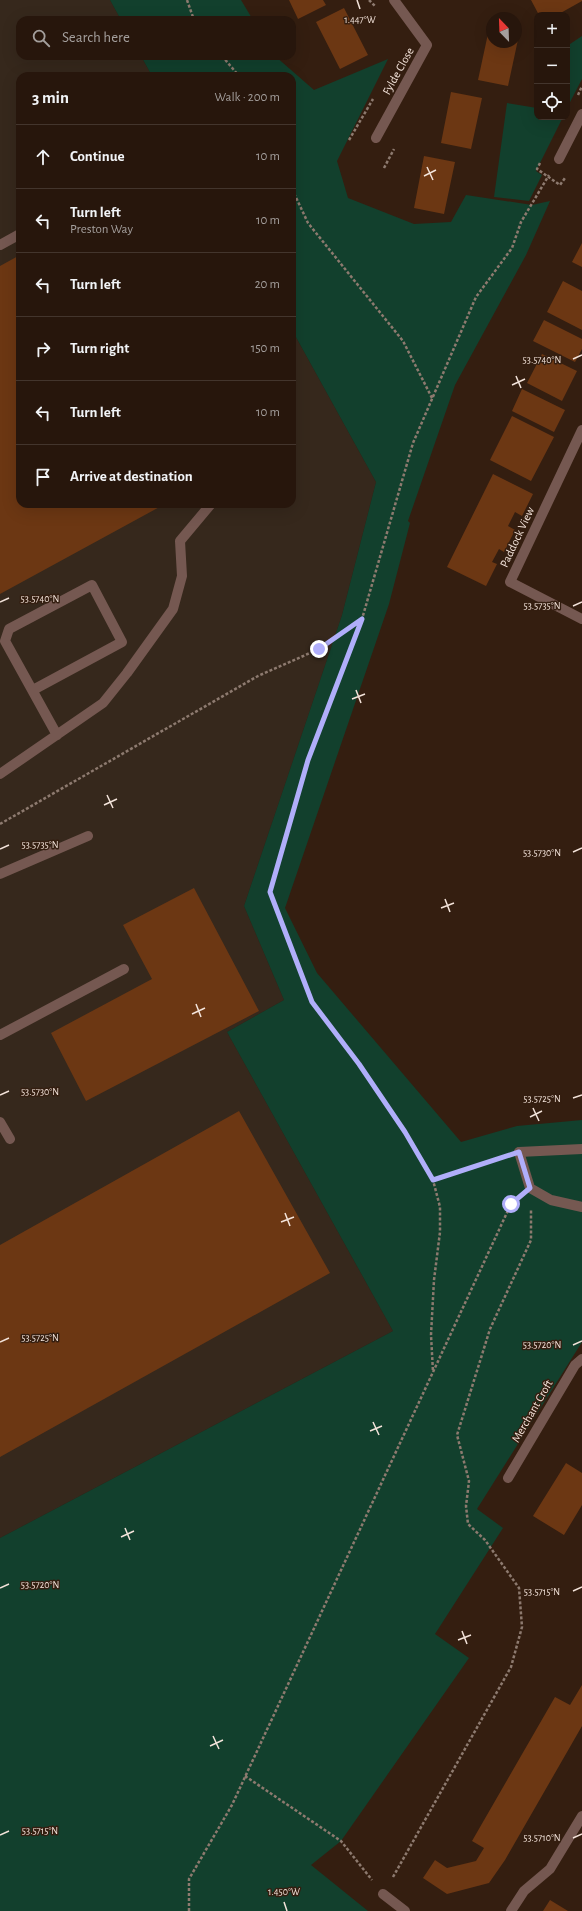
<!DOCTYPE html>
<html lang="en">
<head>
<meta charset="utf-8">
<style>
	body { margin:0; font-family:"Alegreya Sans",sans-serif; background:#33231a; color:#f1f3f6 }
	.controls { position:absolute; right:12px; top:12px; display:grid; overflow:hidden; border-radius:8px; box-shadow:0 4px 16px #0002 }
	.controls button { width:36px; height:36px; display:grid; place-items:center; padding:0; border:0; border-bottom:1px solid #43352d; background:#27160c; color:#f1f3f6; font:20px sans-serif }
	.compass { position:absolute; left:486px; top:12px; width:36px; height:36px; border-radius:50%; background:#27160c; box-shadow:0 4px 16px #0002; rotate:337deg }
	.stop { position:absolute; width:12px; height:12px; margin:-9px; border:3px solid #b0aefa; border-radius:50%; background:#fff }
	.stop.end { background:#b0aefa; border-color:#fff; box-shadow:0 1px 4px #0008 }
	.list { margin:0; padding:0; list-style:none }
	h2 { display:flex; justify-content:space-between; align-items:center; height:52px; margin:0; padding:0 16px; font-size:17px }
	h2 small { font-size:13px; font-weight:400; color:#a49f9d }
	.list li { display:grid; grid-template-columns:26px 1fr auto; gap:12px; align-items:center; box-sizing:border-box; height:64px; padding:0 16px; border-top:1px solid #43352d }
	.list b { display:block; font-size:15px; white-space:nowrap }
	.list p { margin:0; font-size:13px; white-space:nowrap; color:#a49f9d }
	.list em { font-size:13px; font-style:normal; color:#a49f9d }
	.icon { flex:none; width:22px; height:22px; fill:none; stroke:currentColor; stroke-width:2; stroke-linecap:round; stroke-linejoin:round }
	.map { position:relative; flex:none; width:582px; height:1911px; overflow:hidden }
	.search { position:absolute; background:#27160c; box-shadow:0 4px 16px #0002; left:16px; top:16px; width:280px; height:44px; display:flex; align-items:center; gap:10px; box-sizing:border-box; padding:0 14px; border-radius:12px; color:#a49f9d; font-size:15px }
	.panel { position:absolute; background:#27160c; box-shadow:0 4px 16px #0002; left:16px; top:72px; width:280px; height:436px; border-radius:12px }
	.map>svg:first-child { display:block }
</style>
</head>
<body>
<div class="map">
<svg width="582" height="1911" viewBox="0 0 582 1911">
	<rect width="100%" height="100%" fill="#341e10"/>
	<path fill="#36281c" d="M0,0H110L121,20H20V56H141L152,76H20V504H292V330L376,482L342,615L244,906L284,1000L227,1032L393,1331L0,1538Z"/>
	<path fill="#12402d" d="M110,0H241L253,20H121Z
		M582,36V79L567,108V46Z
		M141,56H275L314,90L388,59L337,161L348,198L414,224L451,222L466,195L532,205L550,201L526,255L455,385L408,521L410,523L389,604L285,908L317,973L461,1142L517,1126L582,1120V1342L477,1509L503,1528L435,1634L469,1658L341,1841L311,1865L368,1911H0V1538L393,1331L227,1032L284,1000L244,906L342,615L376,482L292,330V76H152Z
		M507,103L537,108V117H563L536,171L542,175L529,201L494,197Z"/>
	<path fill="#6c3713" d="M289,0H323L326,5L298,19Z
		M531,0H582V1L557,15H539Z
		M344,8L368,55L340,69L316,22Z
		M489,29H492V42H516V34L519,35L508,86L478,80Z
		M451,92L482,98L471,149L441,143Z
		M424,156L455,162L444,214L414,208Z
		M582,243V267L572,262Z
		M20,255V504H165L0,594V266Z
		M563,281L582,291V330L547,312Z
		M544,320L582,339V349L575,362L533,341Z
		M542,354L577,371L562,401L527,383Z
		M522,389L565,410L554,432L512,411Z
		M512,416L554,437L531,481L490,460Z
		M493,474L533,494L522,516L515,512L508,526L515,530L504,552L499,549L492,562L497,564L486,586L447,567Z
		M194,888L259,1011L86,1101L51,1033L152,979L123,925Z
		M239,1111L330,1273L0,1457V1245Z
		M566,1463L582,1473V1505L564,1535L533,1516Z
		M582,1685V1726L505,1860L489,1883L447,1894L423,1878L435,1860L447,1868L476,1861L484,1848L472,1841L555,1697L570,1705Z
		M550,1900L568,1911H543Z"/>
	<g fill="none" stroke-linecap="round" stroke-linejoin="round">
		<path stroke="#8d7a6f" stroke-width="2.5" stroke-dasharray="3 2" stroke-linecap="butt" d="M187,0L194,20
			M369,0L375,6
			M222,56L239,76
			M578,95L582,86
			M349,140L373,99
			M540,163L537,169L560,185L565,178
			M384,168L394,149
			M292,189L308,223L403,341L432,398
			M362,619L308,760L270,892L312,1002L359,1064L405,1132L433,1180L440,1207V1232L434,1280L431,1335L433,1372
			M0,824L258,676L319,649L362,619L413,443L476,297L512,248L521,222L549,175
			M433,1180L501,1158
			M245,1776L341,1841L372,1880
			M393,1877L511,1667L522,1627L519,1588L485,1540L468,1524L466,1506L469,1481L457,1435L490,1329L531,1240V1210
			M189,1911V1879L232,1805L511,1204L516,1199"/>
		<path stroke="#755851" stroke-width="10" d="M0,245L20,234
			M33,690L122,642L92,585L9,629L5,641L57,735
			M0,774L103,703L127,673L173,609L182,576L180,541L211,504
			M0,874L88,836
			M0,1035L124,969
			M519,1152L530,1188L551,1200L582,1207
			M508,1478L575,1365L582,1359"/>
		<path stroke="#755851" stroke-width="10" d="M376,138L427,45L394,0
			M559,159L582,114
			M582,430L510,582L582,619
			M0,1122L10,1139
			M519,1152L582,1149
			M383,1894L405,1911
			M511,1911L524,1891L550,1869L582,1816"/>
	</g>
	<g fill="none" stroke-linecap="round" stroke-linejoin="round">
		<path stroke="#b0aefa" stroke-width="5" d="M319,649L362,619L308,760L270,892L312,1002L359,1064L405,1132L433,1180L519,1152L530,1188L511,1204"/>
	</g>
	<path fill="none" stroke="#f3e3da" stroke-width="1.5" d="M357,0L360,9M427,167L433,180M424,176L436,170M573,359L582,355M516,376L521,388M512,385L525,379M0,602L9,598M573,606L582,602M356,690L361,703M352,699L365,694M107,795L113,808M104,805L117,799M0,849L9,845M573,852L582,848M445,899L450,912M441,908L454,903M196,1004L201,1017M192,1014L205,1008M0,1095L9,1091M573,1098L582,1095M533,1108L539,1121M530,1117L542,1111M285,1213L290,1226M281,1222L294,1217M0,1342L9,1338M573,1345L582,1341M373,1422L379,1435M370,1431L382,1426M125,1528L130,1540M121,1537L134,1531M0,1588L9,1584M573,1591L582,1587M462,1631L467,1644M458,1640L471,1635M213,1736L219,1749M210,1746L223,1740M0,1835L9,1831M573,1838L582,1834M284,1902L287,1911"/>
	<g text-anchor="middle" stroke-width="3" stroke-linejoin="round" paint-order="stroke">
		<g font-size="12" fill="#f3e3da" stroke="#341e10">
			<text transform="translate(398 71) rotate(-61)" y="4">Fylde Close</text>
			<text transform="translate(517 537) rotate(-65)" y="4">Paddock View</text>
			<text transform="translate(532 1411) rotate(-60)" y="4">Merchant Croft</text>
		</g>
	</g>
	<g font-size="10" text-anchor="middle" fill="#f3e3da" stroke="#341e10" stroke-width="3" stroke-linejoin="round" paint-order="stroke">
		<text x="360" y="23">1.447°W</text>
		<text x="542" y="363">53.5740°N</text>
		<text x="40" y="602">53.5740°N</text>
		<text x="542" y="609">53.5735°N</text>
		<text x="40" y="848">53.5735°N</text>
		<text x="542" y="856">53.5730°N</text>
		<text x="40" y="1095">53.5730°N</text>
		<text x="542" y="1102">53.5725°N</text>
		<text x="40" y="1341">53.5725°N</text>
		<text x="542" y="1348">53.5720°N</text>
		<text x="40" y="1588">53.5720°N</text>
		<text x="542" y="1595">53.5715°N</text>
		<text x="40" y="1834">53.5715°N</text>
		<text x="542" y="1841">53.5710°N</text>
		<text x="284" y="1895">1.450°W</text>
	</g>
</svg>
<div class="controls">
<button>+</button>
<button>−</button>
<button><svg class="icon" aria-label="locate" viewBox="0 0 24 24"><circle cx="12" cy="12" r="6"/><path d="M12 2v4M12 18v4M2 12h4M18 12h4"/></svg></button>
</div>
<svg class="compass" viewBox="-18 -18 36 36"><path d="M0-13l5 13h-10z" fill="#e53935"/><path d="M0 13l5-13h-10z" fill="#a49f9d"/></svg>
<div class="stop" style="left:511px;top:1204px"></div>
<div class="stop end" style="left:319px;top:649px"></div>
<div class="search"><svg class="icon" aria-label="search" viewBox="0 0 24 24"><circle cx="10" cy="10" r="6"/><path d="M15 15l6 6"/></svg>Search here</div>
<section class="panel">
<h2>3 min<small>Walk · 200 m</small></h2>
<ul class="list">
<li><svg class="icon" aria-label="ahead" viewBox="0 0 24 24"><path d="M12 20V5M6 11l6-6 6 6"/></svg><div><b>Continue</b></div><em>10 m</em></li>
<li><svg class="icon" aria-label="left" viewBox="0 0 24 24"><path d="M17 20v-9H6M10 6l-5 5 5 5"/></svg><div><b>Turn left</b><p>Preston Way</p></div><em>10 m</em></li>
<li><svg class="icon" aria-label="left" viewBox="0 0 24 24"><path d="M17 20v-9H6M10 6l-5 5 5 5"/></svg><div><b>Turn left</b></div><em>20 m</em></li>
<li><svg class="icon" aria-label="right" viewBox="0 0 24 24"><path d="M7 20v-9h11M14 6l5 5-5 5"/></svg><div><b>Turn right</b></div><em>150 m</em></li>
<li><svg class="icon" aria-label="left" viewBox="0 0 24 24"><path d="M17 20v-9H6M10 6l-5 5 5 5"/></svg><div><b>Turn left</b></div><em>10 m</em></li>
<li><svg class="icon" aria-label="arrive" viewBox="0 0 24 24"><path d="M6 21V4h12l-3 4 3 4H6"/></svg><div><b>Arrive at destination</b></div></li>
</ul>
</section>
</div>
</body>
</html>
